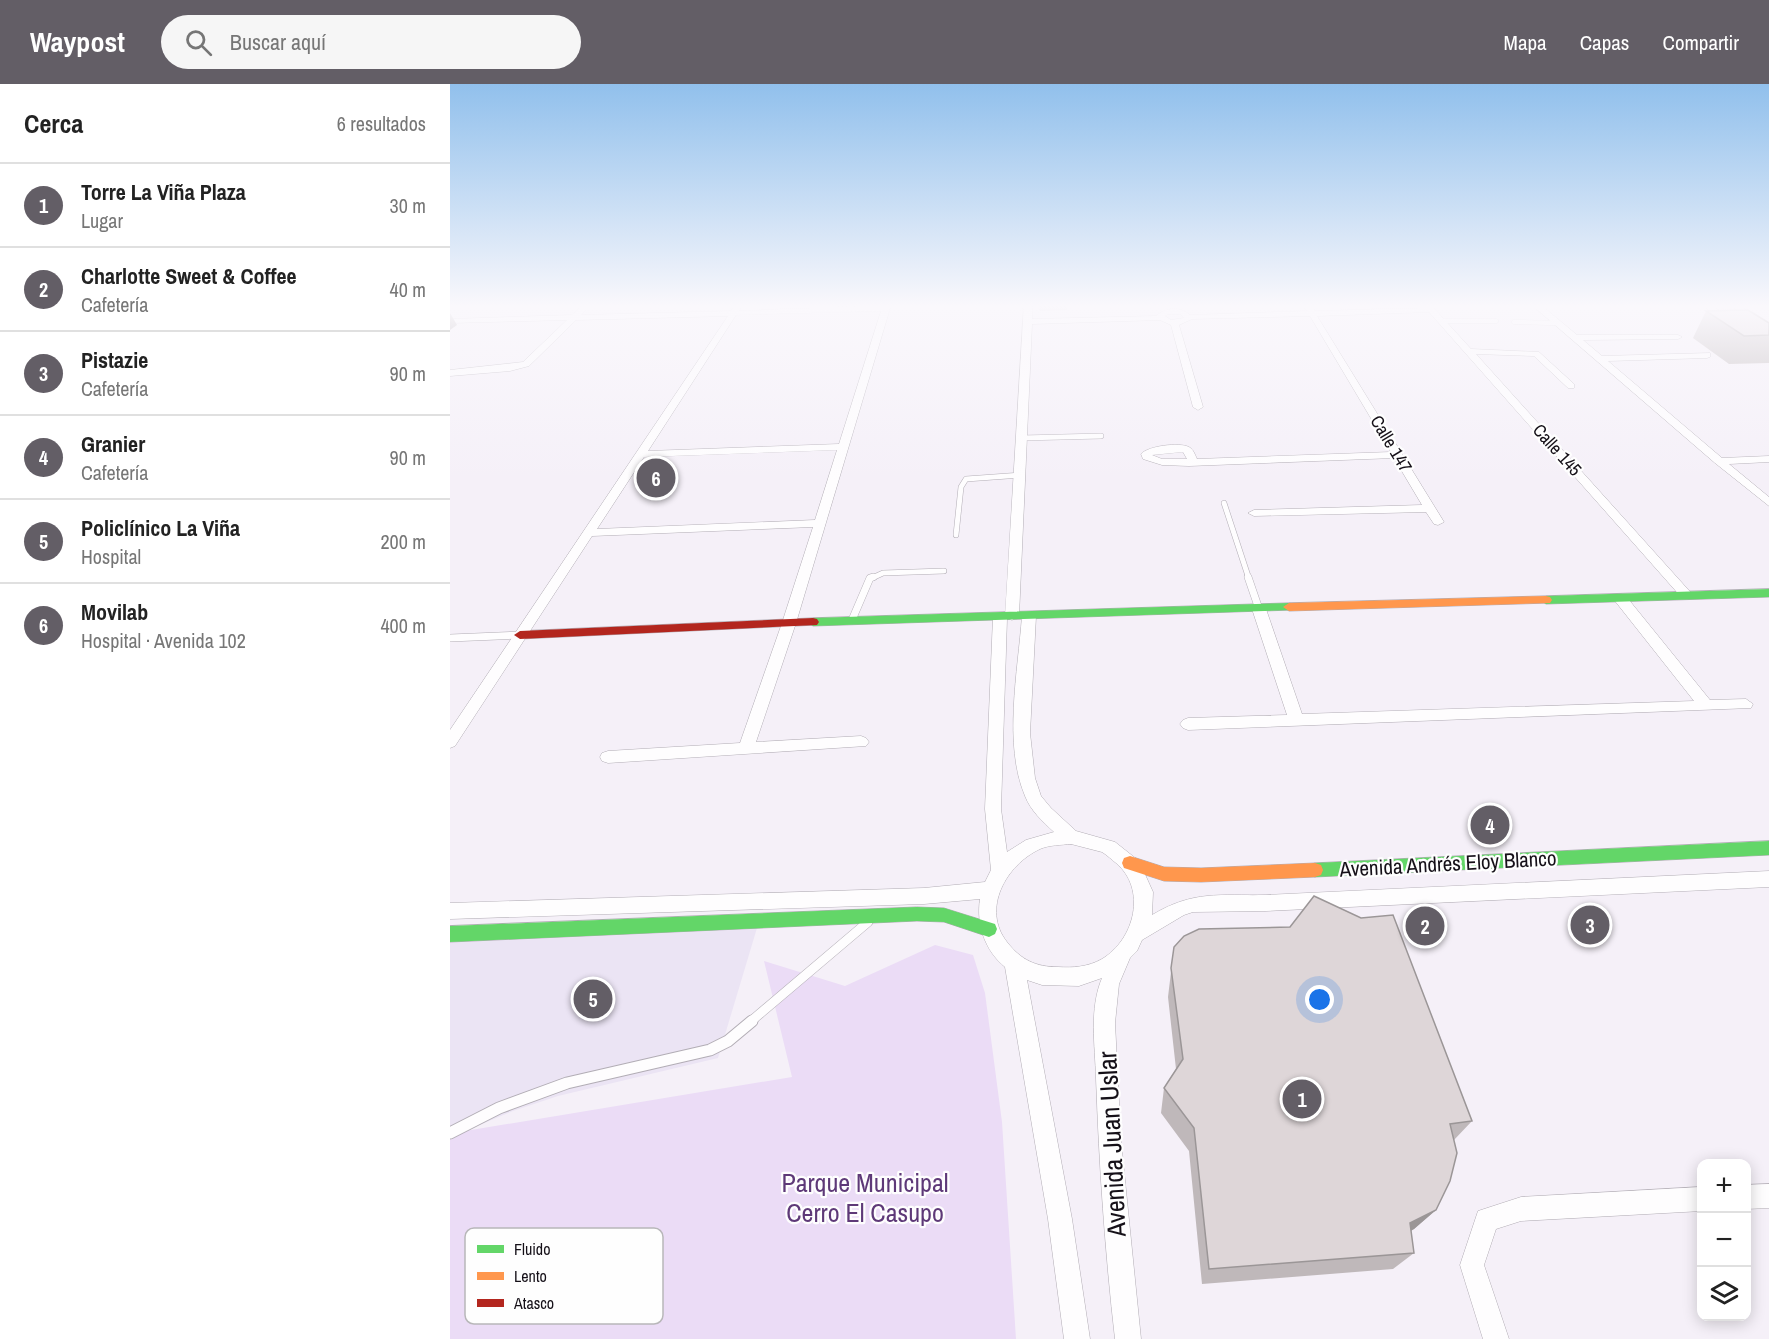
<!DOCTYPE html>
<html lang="es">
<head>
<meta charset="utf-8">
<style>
	body { margin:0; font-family:"Archivo Narrow",sans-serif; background:#f6f6f6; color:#222 }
	.controls { position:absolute; right:18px; bottom:18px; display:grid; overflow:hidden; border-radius:12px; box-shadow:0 3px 15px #0003 }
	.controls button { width:54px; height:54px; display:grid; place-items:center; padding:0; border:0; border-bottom:2px solid #e0e0e0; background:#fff; color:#222; font:30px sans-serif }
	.you { position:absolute; left:870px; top:916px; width:21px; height:21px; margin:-15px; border:4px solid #fff; border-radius:50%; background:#1a73e8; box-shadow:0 0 0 9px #1a73e833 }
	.badge { display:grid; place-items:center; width:39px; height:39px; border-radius:50%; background:#635e66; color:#fff; font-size:20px; font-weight:700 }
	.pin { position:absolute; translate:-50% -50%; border:3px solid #fff; box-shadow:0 2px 6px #0006 }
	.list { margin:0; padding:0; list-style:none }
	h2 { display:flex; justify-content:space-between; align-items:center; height:78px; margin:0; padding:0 24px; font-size:26px }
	h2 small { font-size:20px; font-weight:400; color:#767676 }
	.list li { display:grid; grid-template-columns:39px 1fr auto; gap:18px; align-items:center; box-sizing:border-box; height:84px; padding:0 24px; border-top:2px solid #e0e0e0 }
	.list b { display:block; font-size:22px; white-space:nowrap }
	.list p { margin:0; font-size:20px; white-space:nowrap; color:#767676 }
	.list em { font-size:20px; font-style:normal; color:#767676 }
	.icon { flex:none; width:33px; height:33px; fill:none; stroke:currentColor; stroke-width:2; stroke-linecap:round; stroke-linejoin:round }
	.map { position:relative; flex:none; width:1319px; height:1255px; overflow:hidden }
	header { display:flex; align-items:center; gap:36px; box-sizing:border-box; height:84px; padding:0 30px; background:#635e66; color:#fff }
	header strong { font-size:28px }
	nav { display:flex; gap:33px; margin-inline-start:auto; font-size:21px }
	.search { width:420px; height:54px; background:#f6f6f6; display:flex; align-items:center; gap:15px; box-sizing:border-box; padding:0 21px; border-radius:33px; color:#767676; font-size:22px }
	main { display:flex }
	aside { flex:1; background:#fff }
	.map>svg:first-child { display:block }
</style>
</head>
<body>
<header>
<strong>Waypost</strong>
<div class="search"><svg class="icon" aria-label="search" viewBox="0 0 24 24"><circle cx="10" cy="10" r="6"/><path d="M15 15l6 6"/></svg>Buscar aquí</div>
<nav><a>Mapa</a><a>Capas</a><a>Compartir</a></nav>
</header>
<main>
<aside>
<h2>Cerca<small>6 resultados</small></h2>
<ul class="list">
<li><span class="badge">1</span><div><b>Torre La Viña Plaza</b><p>Lugar</p></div><em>30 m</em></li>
<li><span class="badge">2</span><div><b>Charlotte Sweet &amp; Coffee</b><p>Cafetería</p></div><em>40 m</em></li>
<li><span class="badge">3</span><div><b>Pistazie</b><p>Cafetería</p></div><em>90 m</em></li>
<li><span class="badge">4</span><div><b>Granier</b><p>Cafetería</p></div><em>90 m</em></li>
<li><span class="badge">5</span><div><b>Policlínico La Viña</b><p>Hospital</p></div><em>200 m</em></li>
<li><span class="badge">6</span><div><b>Movilab</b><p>Hospital · Avenida 102</p></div><em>400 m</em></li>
</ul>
</aside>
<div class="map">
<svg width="1319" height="1255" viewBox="0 0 1319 1255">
	<rect width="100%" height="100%" fill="#f5f0f8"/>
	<path fill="#ebe4f4" d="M307,844L268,974L108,1012L63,1027L15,1047L0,1056V857Z"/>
	<path fill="#ebdcf6" d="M485,861L523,871L535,909L552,1038L566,1255H0V1056L15,1047L342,993L314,877L395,902Z"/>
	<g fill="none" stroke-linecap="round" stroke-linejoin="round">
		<g stroke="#b2adb5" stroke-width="5">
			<path id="lane-far4" d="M993,237H1046
				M1064,238L1108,239"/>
		</g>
		<g stroke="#b2adb5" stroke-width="6">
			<path id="lane-far3" d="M572,354L651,352
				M774,419L799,495
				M506,451L511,403L516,395L570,391
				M420,495L433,489L494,487"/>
		</g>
		<g stroke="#b2adb5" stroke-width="8">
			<path id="lane-far2" d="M798,493L809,525
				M402,536L420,494L423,493
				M0,554L70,551"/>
		</g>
		<g stroke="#b2adb5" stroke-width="10">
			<path id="lane-far1" d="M300,938L418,838"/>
		</g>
		<g stroke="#b2adb5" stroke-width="13">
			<path id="lane" d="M0,1049L49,1024L117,999L260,966L278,957L302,937"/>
		</g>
		<g stroke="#b2adb5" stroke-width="1">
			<path id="street" d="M133,221H141L131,231L281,227L285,221H293L289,227L441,221L346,539L306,658L411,652L416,654L419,658L416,662L158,679L152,677L150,673L152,669L158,667L290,659L332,539L363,443L142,452L5,662L0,664V646L278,232L126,236L79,282L60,287L0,292V286L73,278L117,236L0,239V235L122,231ZM431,227L389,360L198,367L286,231ZM387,366L365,436L147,445L194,373Z
				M574,221H582V235L706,232C715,224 730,222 740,231L857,227L853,221H861L865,227L975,224L973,221H981L1021,265L1089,268L1124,300V304H1118L1084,272L1026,270L1243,511L1242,514H1232L979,228L867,232L994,438L988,441L984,440L976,428L804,432L798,429L804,426L972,421L944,374L739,382L712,381L693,375L691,370C698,362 729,358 739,363C744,366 745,371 747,375L941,368L860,232L742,235L729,241L753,323L748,326L743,323L721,241L710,236L582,240L569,532L562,536L557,534L551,725L557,768L576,756L604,748C592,737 581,727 575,712C553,660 568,587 572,532L579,528L586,532L580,649L585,694L591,712L601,724L626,747L665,758L689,777L703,808L702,831C744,806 769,812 816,811L1319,787V803L816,827L743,828L734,831L692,856L687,867L680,874L669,900L665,939L671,1057L691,1255H665C655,1168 649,1081 646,994C645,961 639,925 652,894L629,902L592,901L577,896L622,1135L640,1255H614L598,1135L555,883C535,867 526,840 530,815L474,820L0,835V819L474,804L535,798L541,786L535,725L543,533L550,529L555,531ZM718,230H730L734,234L721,236L715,232ZM733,368L737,375H712L702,371ZM621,760C631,763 642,765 652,768C657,771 662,776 666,779C697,805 685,855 652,875C638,883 623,884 608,883C586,883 571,876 557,858C531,825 556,781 590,765C599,761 611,761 621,760Z
				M1082,221H1091L1127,251H1228L1232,253L1228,255L1133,256L1152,272L1260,269V273L1257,274L1158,277L1272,374L1319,372V378L1279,380L1319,413V422L1265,379Z
				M1252,221H1261L1285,237L1278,239Z
				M1279,221H1288L1319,240V246Z
				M1170,510L1175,511L1260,616L1296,615L1303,620L1301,624L738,646L733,644L730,640L733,636L738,634L837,631L802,525L809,521L816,525L852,630L1244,617L1165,517L1164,514Z
				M1319,1100V1124L1296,1125V1101Z
				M1252,1103V1127L1071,1137L1046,1145L1034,1181L1059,1255H1033L1010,1181L1028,1127L1071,1113Z"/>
		</g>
		<g stroke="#b2adb5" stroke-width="1">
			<path id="fast" d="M1319,505V513L1096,520L1090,516L1096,512Z
				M839,519L843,520L845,523L843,526L363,542L357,538L363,534Z
				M1319,757V771L865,793L859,791L857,786L859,781L865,779Z
				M467,823L494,824L545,840L547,845L545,850L539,853L494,838L467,837L0,858V842Z"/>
		</g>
		<g stroke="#b2adb5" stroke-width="1">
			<path id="slow" d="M1096,512L1100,513L1102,516L1100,519L839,527L833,523L839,519Z
				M680,772L714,783L751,784L865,779L871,781L873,786L871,791L865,793L751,798L714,797L674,784L672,779L674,774Z"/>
		</g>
		<g stroke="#b2adb5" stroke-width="1">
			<path id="jam" d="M363,534L367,535L369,538L367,541L70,555L64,551L70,547Z"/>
		</g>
		<use href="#lane-far4" stroke="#fefdfe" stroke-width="4.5"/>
		<use href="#lane-far3" stroke="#fefdfe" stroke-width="5"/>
		<use href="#lane-far2" stroke="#fefdfe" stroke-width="7"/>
		<use href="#lane-far1" stroke="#fefdfe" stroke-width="9"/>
		<use href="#lane" stroke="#fefdfe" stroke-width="11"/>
		<use href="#street" fill="#fefdfe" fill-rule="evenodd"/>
		<use href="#fast" fill="#63d668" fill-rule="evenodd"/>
		<use href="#slow" fill="#ff974d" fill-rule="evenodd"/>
		<use href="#jam" fill="#b3261e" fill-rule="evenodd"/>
	</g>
	<path fill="#bfb8ba" d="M589,221H616L617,226L590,227Z
		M1256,227L1319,239V279L1279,280L1243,254Z
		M724,863L1022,1037L1004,1056L986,1126L964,1145L961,1147L964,1169L943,1185L752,1200L739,1067L711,1029L714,1004L726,985L718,913Z"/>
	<path fill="#9b9697" d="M0,229L7,241L0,246Z
		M986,1126L964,1145L940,1158L960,1139Z"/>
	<path fill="#ded6d8" stroke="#9b9697" stroke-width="1.5" d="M1298,226L1319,239V251L1294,252L1256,227Z
		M864,812L911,834L943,831L1022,1037L1000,1040L1007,1069L1000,1097L986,1126L960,1139L964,1169L759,1185L744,1044L714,1004L733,975L721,884L724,863L734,852L749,845L840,843Z"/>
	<linearGradient id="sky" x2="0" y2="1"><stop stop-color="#91c0ec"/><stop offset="0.56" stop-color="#faf8fc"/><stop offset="1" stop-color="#faf8fc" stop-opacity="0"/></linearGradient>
	<rect width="1319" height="397" fill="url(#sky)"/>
	<g text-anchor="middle" stroke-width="4.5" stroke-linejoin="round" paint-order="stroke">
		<g font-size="18" fill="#151018" stroke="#fefefe">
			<text transform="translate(941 360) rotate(59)" y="6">Calle 147</text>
			<text transform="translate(1107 366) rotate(48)" y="6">Calle 145</text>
		</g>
		<g font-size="21" fill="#151018" stroke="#fefefe">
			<text transform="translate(998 780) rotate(-3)" y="7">Avenida Andrés Eloy Blanco</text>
		</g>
		<g font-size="26" fill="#151018" stroke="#fefefe">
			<text transform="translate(662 1060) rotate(-93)" y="9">Avenida Juan Uslar</text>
		</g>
		<g font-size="26" fill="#5e3978" stroke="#fefefe">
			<text x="415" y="1108">Parque Municipal<tspan x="415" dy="30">Cerro El Casupo</tspan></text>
		</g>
	</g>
	<rect x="15" y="1144" width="198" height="96" rx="9" fill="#fefefe" stroke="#b8b7b9" stroke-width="1.5"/>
	<rect x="27" y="1161" width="27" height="8" fill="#63d668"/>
	<rect x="27" y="1188" width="27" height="8" fill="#ff974d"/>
	<rect x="27" y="1215" width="27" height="8" fill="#b3261e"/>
	<g font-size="16" fill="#151018">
		<text x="64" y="1171">Fluido</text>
		<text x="64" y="1198">Lento</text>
		<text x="64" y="1225">Atasco</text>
	</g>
</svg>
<div class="controls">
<button>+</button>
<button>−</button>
<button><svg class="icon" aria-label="layers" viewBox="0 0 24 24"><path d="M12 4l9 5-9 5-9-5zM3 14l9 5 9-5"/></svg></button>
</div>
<div class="you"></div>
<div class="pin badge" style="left:852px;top:1015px">1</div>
<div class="pin badge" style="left:975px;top:842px">2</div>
<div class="pin badge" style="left:1140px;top:841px">3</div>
<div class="pin badge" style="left:1040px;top:741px">4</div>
<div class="pin badge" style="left:143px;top:915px">5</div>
<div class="pin badge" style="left:206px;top:394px">6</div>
</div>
</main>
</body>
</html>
